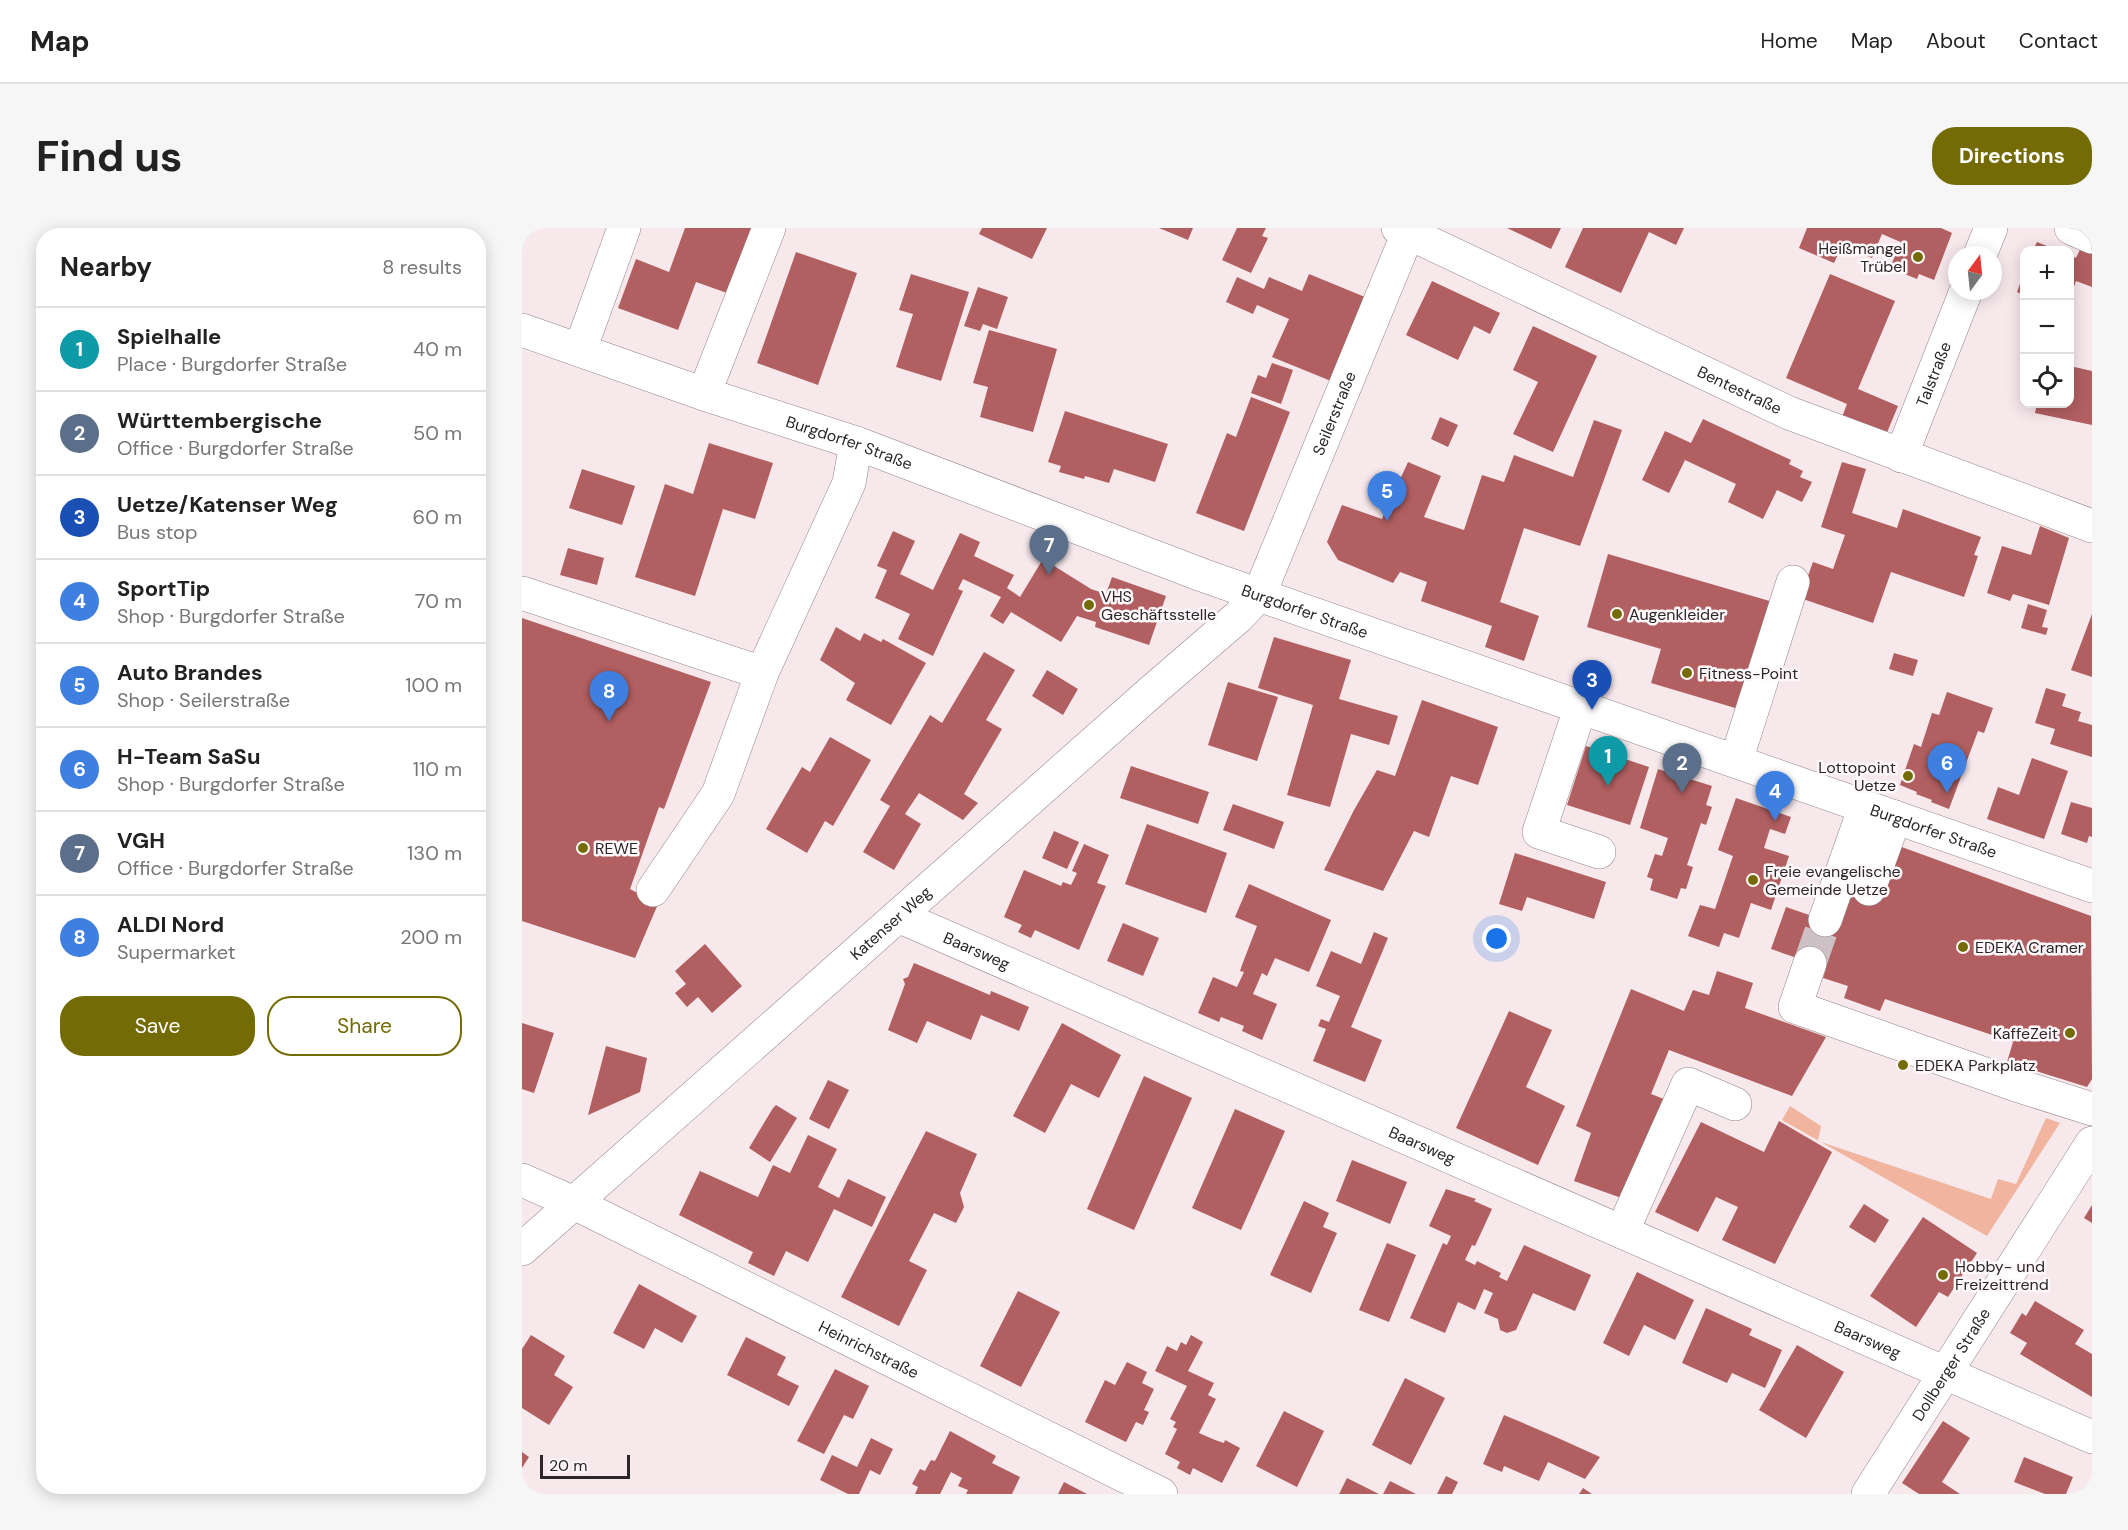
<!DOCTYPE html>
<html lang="en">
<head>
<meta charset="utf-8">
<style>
	body { margin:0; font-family:"DM Sans",sans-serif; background:#f6f6f6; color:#222 }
	.controls { position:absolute; right:18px; top:18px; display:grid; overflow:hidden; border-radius:12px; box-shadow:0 3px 15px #0003 }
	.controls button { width:54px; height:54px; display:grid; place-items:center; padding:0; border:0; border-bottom:2px solid #e0e0e0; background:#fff; color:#222; font:30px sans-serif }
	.compass { position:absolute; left:1426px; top:18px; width:54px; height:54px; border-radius:50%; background:#fff; box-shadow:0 3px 15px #0003; rotate:15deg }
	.scale { position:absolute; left:18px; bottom:15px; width:90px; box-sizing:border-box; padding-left:6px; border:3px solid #2b2627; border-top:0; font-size:16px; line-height:21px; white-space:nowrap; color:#2b2627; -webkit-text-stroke:4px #fef8fa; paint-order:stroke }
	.you { position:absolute; left:975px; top:711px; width:21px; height:21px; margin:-15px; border:4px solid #fff; border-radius:50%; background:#1a73e8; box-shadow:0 0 0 9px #1a73e833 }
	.badge { display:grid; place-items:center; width:39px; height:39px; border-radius:50%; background:#746b04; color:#fff; font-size:20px; font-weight:700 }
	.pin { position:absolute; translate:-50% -50px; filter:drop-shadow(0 2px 3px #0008) }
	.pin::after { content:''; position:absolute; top:32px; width:21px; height:18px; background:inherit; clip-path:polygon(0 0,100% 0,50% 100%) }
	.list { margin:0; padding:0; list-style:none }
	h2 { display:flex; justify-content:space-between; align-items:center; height:78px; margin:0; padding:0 24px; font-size:26px }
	h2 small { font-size:20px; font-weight:400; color:#767676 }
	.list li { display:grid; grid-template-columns:39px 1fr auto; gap:18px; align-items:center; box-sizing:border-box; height:84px; padding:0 24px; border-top:2px solid #e0e0e0 }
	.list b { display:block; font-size:22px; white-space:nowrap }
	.list p { margin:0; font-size:20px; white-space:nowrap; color:#767676 }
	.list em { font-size:20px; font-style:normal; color:#767676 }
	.actions { display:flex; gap:12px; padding:18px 24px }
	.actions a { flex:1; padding:14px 0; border:2px solid #746b04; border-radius:24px; text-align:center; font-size:21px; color:#746b04 }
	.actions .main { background:#746b04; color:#fff }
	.icon { flex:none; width:33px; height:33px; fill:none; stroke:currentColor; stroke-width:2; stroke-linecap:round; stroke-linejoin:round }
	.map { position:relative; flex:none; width:1570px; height:1266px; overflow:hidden; border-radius:24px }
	header { display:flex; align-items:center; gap:36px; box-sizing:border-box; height:84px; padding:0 30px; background:#fff; border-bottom:2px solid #e0e0e0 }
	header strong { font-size:28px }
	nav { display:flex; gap:33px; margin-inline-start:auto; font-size:21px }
	.intro { display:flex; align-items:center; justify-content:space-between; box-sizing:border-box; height:144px; padding:0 36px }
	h1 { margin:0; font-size:42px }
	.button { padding:15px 27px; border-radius:24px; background:#746b04; color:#fff; font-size:21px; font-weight:700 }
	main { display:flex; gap:36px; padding:0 36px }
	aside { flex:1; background:#fff; border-radius:24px; box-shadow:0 3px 15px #0003 }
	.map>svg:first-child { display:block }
</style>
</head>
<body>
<header>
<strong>Map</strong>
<nav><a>Home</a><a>Map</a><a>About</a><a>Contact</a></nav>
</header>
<div class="intro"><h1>Find us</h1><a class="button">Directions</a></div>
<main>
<aside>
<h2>Nearby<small>8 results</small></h2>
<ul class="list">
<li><span class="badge" style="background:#0f9aa8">1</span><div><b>Spielhalle</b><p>Place · Burgdorfer Straße</p></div><em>40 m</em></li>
<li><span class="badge" style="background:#5c6f8a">2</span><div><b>Württembergische</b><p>Office · Burgdorfer Straße</p></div><em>50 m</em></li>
<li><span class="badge" style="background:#1a4fb4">3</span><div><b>Uetze/Katenser Weg</b><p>Bus stop</p></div><em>60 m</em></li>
<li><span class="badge" style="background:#3f7fe0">4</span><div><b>SportTip</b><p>Shop · Burgdorfer Straße</p></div><em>70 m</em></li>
<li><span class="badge" style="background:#3f7fe0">5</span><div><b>Auto Brandes</b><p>Shop · Seilerstraße</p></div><em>100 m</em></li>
<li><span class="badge" style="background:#3f7fe0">6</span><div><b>H-Team SaSu</b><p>Shop · Burgdorfer Straße</p></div><em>110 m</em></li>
<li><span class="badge" style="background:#5c6f8a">7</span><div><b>VGH</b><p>Office · Burgdorfer Straße</p></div><em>130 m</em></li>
<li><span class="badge" style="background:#3f7fe0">8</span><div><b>ALDI Nord</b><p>Supermarket</p></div><em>200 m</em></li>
</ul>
<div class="actions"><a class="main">Save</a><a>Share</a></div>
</aside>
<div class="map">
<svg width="1570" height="1266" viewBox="0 0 1570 1266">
	<rect width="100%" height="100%" fill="#f7e8ec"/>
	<path fill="#f1b59f" d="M1268,878L1299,898L1296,913L1469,971L1476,951L1494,956L1524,890L1538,895L1465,1008L1260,892Z"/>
	<path fill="#b15f60" d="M163,0H229L205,65L174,54L156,102L96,80L114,31L147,44Z
		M460,0H525L510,31L457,6Z
		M637,0H671L666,12Z
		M715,0H744L740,8L746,10L729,45L700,32Z
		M985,0H1039L1029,21Z
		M1061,0H1162L1154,17L1127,4L1099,65L1043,39Z
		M1285,0H1419L1430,5L1412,52L1397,46L1395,51L1380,45L1382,40L1370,35L1375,23L1380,24L1383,16L1360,6L1350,30L1320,18L1312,35L1277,20Z
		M1515,14L1535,22H1511Z
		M1559,19L1570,23V59L1554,53L1548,70V27L1554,30Z
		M274,24L335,45L296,157L235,135Z
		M1502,45V67L1495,64Z
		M389,46L447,64L419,153L374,139L391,86L377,82Z
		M787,46L843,69L809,153L750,129L767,91L735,77L731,86L704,74L715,49L742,61L747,49L780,63Z
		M1308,46L1373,73L1336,161L1376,178L1364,207L1320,189L1325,176L1264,150Z
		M910,53L978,85L968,106L952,98L936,132L884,107Z
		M456,59L486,69L475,101L461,96L458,103L442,98Z
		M1011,98L1075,128L1031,224L991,206L1016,154L991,142Z
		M467,102L535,121L511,204L458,189L466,159L451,155Z
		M750,135L771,142L759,176L729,165L736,147L744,150Z
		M1548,138L1570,143V197L1513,185L1515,176H1548Z
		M729,169L768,184L722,303L674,285L705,205L714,209Z
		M543,183L646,216L633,254L592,241L587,255L563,248L562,251L537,244L539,238L526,234Z
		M918,189L936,197L926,219L909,211Z
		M1181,191L1269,232L1267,236L1281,243L1278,249L1290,254L1280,274L1255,262L1241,291L1206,274L1214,256L1163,232L1147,265L1120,252L1143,203L1169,215Z
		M1072,192L1100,202L1058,318L1002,300L978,374L1017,388L1002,433L963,419L970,398L899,373L905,354L878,344L871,355L816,332L805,314L820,277L860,291L886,234L919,248L902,289L942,302L960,247L982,254L992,227L1051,249Z
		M187,215L251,235L233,291L201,281L173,368L113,349L143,256L171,266Z
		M1320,234L1344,241L1330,285L1375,300L1381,281L1459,309L1452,327L1456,328L1442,369L1369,344L1351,395L1278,370L1291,334L1311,341L1323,307L1299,299Z
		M60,241L113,258L100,297L47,280Z
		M1518,298L1547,310L1527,377L1491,366L1488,373L1465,365L1480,318L1509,327Z
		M371,303L393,313L378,346L411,362L438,305L458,314L452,328L492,347L485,360L498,369L521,331L569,361L584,366L590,349L644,368L627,417L573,399L574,394L555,388L539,414L489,384L481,396L468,388L479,369L441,351L436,361L441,363L411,428L376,411L388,386L353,370L365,342L355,338Z
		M46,320L82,330L75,357L38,347Z
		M1086,326L1251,374L1220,482L1129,455L1139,421L1065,399Z
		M1506,376L1525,382L1520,399L1526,400L1524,407L1499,400Z
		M1570,386V449L1549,442Z
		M0,390L189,454L142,581L137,579L108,661L136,676L113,730L0,693Z
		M314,399L338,413L342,405L359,414L361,411L404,435L369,497L324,472L333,455L298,432Z
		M752,409L829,432L817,471L876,488L867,517L829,506L808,579L765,567L791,477L736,460Z
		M462,424L493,442L464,492L480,501L442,566L456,575L441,592L397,565L383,586L399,596L372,642L341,624L368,578L358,572L408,487L420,495Z
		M1372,425L1396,432L1391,448L1367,441Z
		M525,442L556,461L541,487L510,468Z
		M706,454L756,469L735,533L686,517Z
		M1524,460L1544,466L1540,478L1559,484L1556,493L1570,497V529L1528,516L1533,501L1513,495Z
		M1425,464L1471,480L1462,505L1456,503L1427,581L1409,574L1410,572L1394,566L1395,564L1378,557L1392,516L1399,519L1410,485L1417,487Z
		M900,472L976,499L956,557L929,548L907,609L892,603L861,663L802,642L832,582L855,542L873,548Z
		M308,509L349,532L311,598L303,593L285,625L244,601L280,539L288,544Z
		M1064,518L1127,539L1108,597L1045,577Z
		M1510,530L1546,543L1522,611L1465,591L1476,559L1497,567Z
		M609,538L687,564L676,596L598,570Z
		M1136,541L1190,558L1184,577L1190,579L1184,597L1179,595L1165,637L1171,639L1164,661L1159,660L1155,671L1128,662L1131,651L1125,649L1133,626L1140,628L1146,610L1118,600Z
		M1214,570L1269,589L1263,606L1248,601L1242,620L1267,628L1249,682L1229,675L1217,710L1202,705L1197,719L1166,708L1178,677L1193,681L1211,628L1196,622Z
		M1549,574L1570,580V609L1567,608L1565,615L1539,606Z
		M711,576L762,594L752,621L701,602Z
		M625,596L705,625L684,685L603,656Z
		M532,603L557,614L545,641L520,630Z
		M562,616L587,627L575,655L584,658L557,722L513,702L509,710L496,704L500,697L482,689L502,642L539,658L541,654L549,657L555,645L550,643Z
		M1377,618L1569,688L1570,851L1565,859L1485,834L1491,814L1363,771L1358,783L1322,770L1326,758L1301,750L1304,740L1249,721L1264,679L1319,698L1330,665L1358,674Z
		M993,625L1084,654L1072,691L1005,669L1000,683L977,676Z
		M727,656L809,692L787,744L753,730L745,748L740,745L731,766L755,776L740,812L720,803L722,798L699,789L697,794L676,785L691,749L715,759L722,744L718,743L720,737L735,698L713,689Z
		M601,695L637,710L621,748L585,733Z
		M852,704L866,710L829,799L860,812L843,854L791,833L804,801L796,798L799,791L807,794L818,768L794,758L809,723L839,736Z
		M183,716L220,758L190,785L176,769L165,779L153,765L164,756L153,743Z
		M392,735L468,767L469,763L507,779L497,803L459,787L449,812L405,793L395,815L366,802L383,756L381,751L386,749Z
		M1195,743L1231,755L1223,780L1304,809L1270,868L1147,822L1129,866L1142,871L1105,972L1052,953L1069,905L1054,898L1109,761L1162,783L1171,762L1187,767Z
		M987,783L1030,802L1004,859L1043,878L1016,937L934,900Z
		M0,795L32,805L12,865L0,861Z
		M540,795L599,827L577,870L549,856L523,905L491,888Z
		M84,818L125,830L118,864L66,887Z
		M622,848L670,870L612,1002L565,981Z
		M306,852L327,862L307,901L287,891Z
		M254,877L275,890L248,934L227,920L251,880Z
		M713,881L763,903L719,1002L670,980Z
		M1257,893L1310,924L1253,1036L1200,1012L1216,979L1194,969L1176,1004L1133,984L1179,894L1242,924Z
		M404,903L455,926L438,965L442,979L434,995L412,985L387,1033L405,1042L377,1098L319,1069Z
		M286,907L315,921L296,959L317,970L326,951L364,969L350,999L312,981L286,1034L264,1023L252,1048L226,1035L231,1024L157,987L178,943L236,969L251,937L268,945Z
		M830,932L885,954L868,996L814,973Z
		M924,961L954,971L952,973L970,981L953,1018L950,1017L943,1032L953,1037L955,1033L979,1045L977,1049L985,1053L1002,1017L1069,1047L1053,1083L1011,1065L994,1102L985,1105L978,1102L976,1091L962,1085L971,1065L962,1061L953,1082L936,1074L923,1105L888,1090L921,1015L925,1017L929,1008L907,998Z
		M782,973L807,985L801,999L815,1005L789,1065L748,1047Z
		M1342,976L1367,992L1353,1015L1327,999Z
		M1570,977V995L1562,990Z
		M1401,989L1455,1025L1426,1069L1417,1064L1394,1099L1348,1068Z
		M865,1015L894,1027L867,1094L837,1082Z
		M1115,1044L1172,1072L1153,1112L1122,1097L1107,1128L1081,1115Z
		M117,1056L175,1088L160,1115L133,1100L122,1121L91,1105Z
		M496,1063L538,1084L499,1159L458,1138Z
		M1513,1073L1562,1102L1553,1116L1570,1126V1169L1498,1126L1505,1115L1488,1105L1500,1085L1504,1088Z
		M1184,1080L1230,1101L1227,1107L1260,1122L1243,1160L1210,1145L1205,1155L1160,1135Z
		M9,1107L43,1128L32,1147L51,1159L27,1197L0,1180V1121Z
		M669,1107L681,1114L666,1143L692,1155L686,1167L694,1171L677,1205L693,1212L702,1215L703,1212L718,1220L700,1255L671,1240L668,1247L655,1240L658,1234L643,1226L655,1201L651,1199L654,1194L648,1191L665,1158L633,1143L645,1118L655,1123L659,1114L664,1117Z
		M224,1109L264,1129L255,1147L277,1158L267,1178L205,1147Z
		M1275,1117L1322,1144L1284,1210L1237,1182Z
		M605,1134L625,1144L620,1155L632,1161L622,1182L627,1184L621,1197L614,1194L604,1214L563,1194L583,1152L593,1157Z
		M313,1141L347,1158L331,1191L322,1187L302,1226L275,1213Z
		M883,1150L923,1170L889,1237L850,1217Z
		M762,1183L802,1203L775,1259L734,1238Z
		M982,1187L1036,1210L1078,1229L1063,1251L1026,1234L1017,1253L982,1238L980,1244L961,1236Z
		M1421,1193L1448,1210L1420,1254L1438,1266H1397L1380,1255Z
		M428,1203L474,1228L470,1235L498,1249L490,1266H444L446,1262L436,1258L440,1250L429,1244L418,1266H393L396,1259L390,1256L398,1241L403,1243L409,1232L413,1233Z
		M349,1210L371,1221L358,1247L348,1242L337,1266H326L298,1252L310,1227L335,1239Z
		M0,1224L7,1229L0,1240Z
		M1502,1229L1551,1249L1544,1266H1523L1492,1254Z
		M924,1248L936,1254L930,1266H915Z
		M825,1250L857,1266H817Z
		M868,1253L894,1266H861Z
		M542,1254L565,1266H536Z
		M0,1260L11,1266H0Z
		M1061,1260L1070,1266H1057Z"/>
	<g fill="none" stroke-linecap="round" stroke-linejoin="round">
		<path stroke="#cec1c5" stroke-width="33" stroke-dasharray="33 16" stroke-linecap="butt" d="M1288,735L1303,692"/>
		<g stroke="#928588" stroke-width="34">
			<g id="minor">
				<path id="s1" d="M876,0L1267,185L1570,298"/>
				<path d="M1549,0L1570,9"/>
				<path d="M1458,27L1469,0"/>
				<path d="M58,122L102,0"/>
				<path d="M182,166L247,0"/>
				<path id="s2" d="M1379,228L1444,63"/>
				<path d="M0,365L240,445"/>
				<path d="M1059,478L1017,604L1077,624"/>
				<path d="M1214,533L1271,354"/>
				<path d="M1347,661L1373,589"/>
				<path d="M131,662L196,566L240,445L327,255L334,215"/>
				<path id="s3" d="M376,688L1570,1209"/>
				<path d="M1303,692L1343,579"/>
				<path d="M1288,735L1273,779L1494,857L1570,881"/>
				<path id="s4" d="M0,952L52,975L639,1266"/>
				<path d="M1100,1004L1166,856L1213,876"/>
				<path id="s5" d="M0,1021L630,463L716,389L737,367L886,5"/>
			</g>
		</g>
		<g stroke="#928588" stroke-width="34">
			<g id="major">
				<path id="s6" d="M0,102L182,166L334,215L680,347L1570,658"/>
				<path id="s7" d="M1346,1266L1570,915"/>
			</g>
		</g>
		<use href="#minor" stroke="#fff" stroke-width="33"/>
		<use href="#major" stroke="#fff" stroke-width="33"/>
	</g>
	<g fill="#746b04" stroke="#fef8fa" stroke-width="2">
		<circle cx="1396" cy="29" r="6"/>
		<circle cx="567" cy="377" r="6"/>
		<circle cx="1095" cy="386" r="6"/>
		<circle cx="1165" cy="445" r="6"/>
		<circle cx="1386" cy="548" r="6"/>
		<circle cx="61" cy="620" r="6"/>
		<circle cx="1231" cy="652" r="6"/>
		<circle cx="1441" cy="719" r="6"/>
		<circle cx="1548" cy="805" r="6"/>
		<circle cx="1381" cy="837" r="6"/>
		<circle cx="1421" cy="1047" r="6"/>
	</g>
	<g text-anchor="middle" stroke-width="5" stroke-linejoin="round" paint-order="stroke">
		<g font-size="16" fill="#2b2627" stroke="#fef8fa" text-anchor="start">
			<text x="1384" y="26" text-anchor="end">Heißmangel<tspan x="1384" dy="18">Trübel</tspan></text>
			<text x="579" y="374">VHS<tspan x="579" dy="18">Geschäftsstelle</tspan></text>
			<text x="1107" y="392">Augenkleider</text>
			<text x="1177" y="451">Fitness-Point</text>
			<text x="1374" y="545" text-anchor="end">Lottopoint<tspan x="1374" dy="18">Uetze</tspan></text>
			<text x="73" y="626">REWE</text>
			<text x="1243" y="649">Freie evangelische<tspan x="1243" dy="18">Gemeinde Uetze</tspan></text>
			<text x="1453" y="725">EDEKA Cramer</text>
			<text x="1536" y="811" text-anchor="end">KaffeZeit</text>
			<text x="1393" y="843">EDEKA Parkplatz</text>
			<text x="1433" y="1044">Hobby- und<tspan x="1433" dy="18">Freizeittrend</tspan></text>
		</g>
		<g font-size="16" fill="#2b2627" stroke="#fef8fa">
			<text dy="6" stroke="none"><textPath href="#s2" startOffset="88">Talstraße</textPath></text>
			<text dy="6" stroke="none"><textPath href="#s1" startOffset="378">Bentestraße</textPath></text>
			<text dy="6" stroke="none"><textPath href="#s5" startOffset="1182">Seilerstraße</textPath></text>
			<text dy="6" stroke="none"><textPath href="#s6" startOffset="346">Burgdorfer Straße</textPath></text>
			<text dy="6" stroke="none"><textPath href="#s6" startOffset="832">Burgdorfer Straße</textPath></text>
			<text dy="6" stroke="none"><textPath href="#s6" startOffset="1498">Burgdorfer Straße</textPath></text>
			<text dy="6" stroke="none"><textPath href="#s5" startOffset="492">Katenser Weg</textPath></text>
			<text dy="6" stroke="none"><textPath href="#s3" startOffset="86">Baarsweg</textPath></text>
			<text dy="6" stroke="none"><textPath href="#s3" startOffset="572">Baarsweg</textPath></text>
			<text dy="6" stroke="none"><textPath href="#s3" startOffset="1058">Baarsweg</textPath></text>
			<text dy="6" stroke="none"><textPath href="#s4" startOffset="386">Heinrichstraße</textPath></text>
			<text dy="6" stroke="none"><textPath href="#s7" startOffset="154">Dollberger Straße</textPath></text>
		</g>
	</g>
</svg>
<div class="controls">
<button>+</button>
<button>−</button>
<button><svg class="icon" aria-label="locate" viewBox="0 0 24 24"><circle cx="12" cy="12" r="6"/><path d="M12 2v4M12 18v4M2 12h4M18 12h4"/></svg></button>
</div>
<svg class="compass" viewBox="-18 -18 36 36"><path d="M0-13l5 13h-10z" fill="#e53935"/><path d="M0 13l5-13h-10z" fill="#767676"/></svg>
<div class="scale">20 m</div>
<div class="you"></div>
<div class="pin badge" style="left:1086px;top:558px;background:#0f9aa8">1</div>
<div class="pin badge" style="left:1160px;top:565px;background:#5c6f8a">2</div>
<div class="pin badge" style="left:1070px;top:482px;background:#1a4fb4">3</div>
<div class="pin badge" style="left:1253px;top:593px;background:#3f7fe0">4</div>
<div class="pin badge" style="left:865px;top:293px;background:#3f7fe0">5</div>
<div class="pin badge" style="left:1425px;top:565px;background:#3f7fe0">6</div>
<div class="pin badge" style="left:527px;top:347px;background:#5c6f8a">7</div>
<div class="pin badge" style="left:87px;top:493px;background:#3f7fe0">8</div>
</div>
</main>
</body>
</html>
